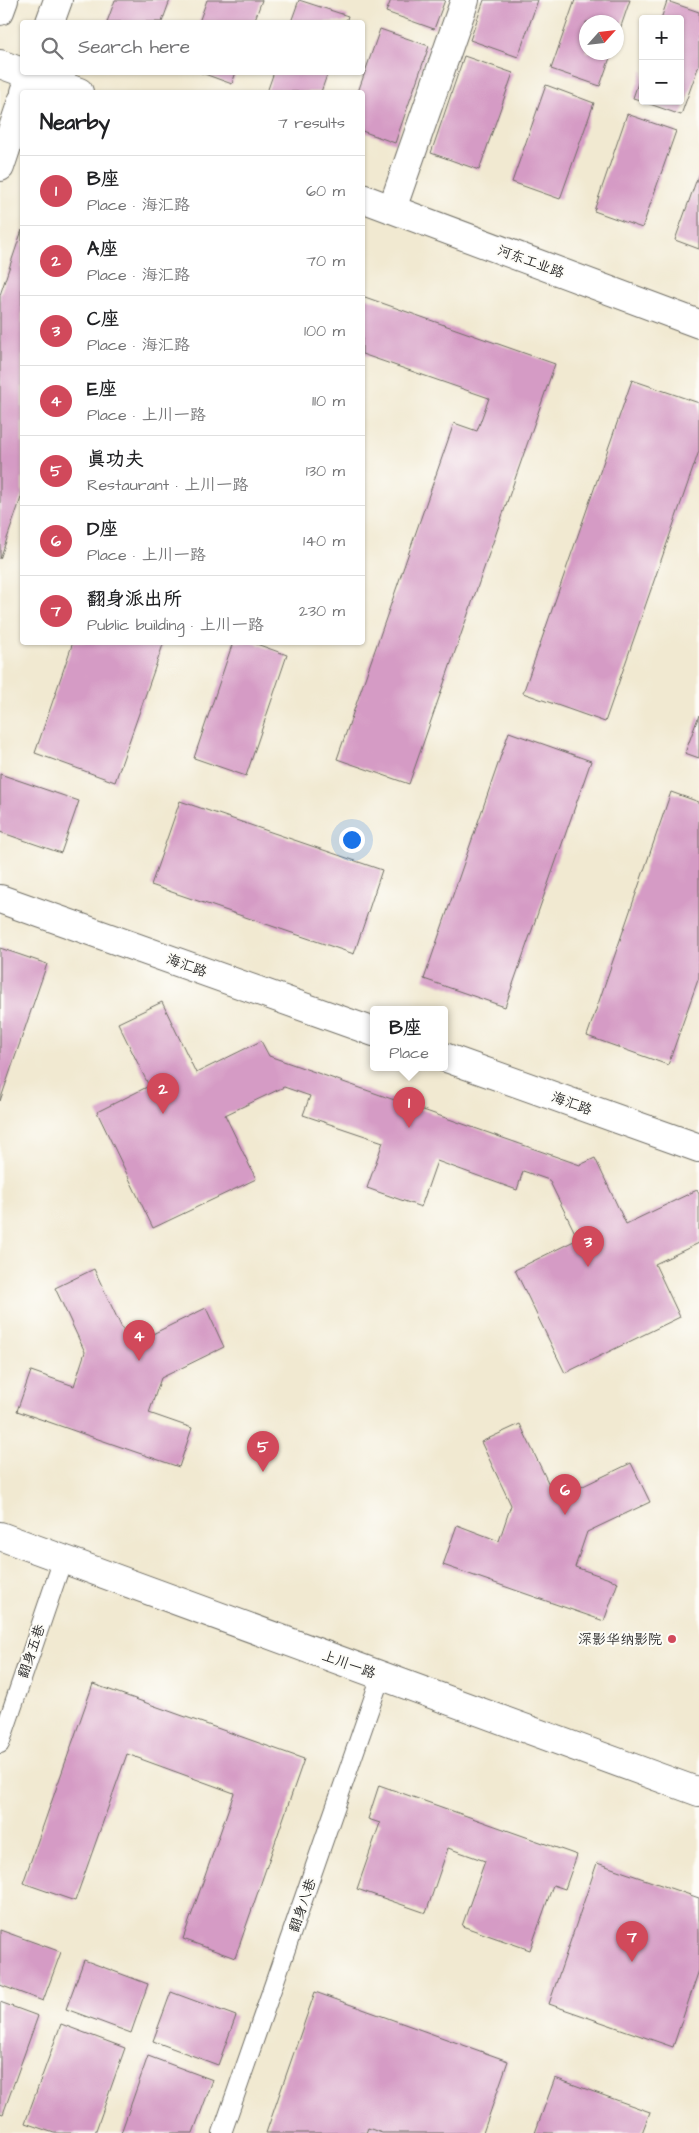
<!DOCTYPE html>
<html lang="en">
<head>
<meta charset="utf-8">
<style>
	body { margin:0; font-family:"Architects Daughter","LXGW WenKai TC",sans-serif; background:#f2f2f2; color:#202124 }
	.controls { position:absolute; right:15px; top:15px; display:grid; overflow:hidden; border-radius:5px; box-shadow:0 1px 4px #0004 }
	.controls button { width:45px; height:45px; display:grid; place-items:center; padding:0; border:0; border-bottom:1px solid #e0e0e0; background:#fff; color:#202124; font:25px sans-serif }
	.compass { position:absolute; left:579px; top:15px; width:45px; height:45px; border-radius:50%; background:#fff; box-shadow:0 1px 4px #0004; rotate:63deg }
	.you { position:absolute; left:351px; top:839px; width:18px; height:18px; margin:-12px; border:4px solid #fff; border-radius:50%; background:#1a73e8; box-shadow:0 0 0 8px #1a73e833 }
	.badge { display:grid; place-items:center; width:32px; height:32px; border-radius:50%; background:#d1495b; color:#fff; font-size:16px; font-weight:700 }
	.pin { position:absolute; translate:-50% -41px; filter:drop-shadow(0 1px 2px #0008) }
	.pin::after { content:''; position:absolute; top:26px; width:18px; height:15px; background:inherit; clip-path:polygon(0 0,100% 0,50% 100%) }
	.popup { position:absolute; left:370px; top:1006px; width:78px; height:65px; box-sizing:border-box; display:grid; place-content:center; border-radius:5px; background:#fff; filter:drop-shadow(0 1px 4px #0005); font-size:16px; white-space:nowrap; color:#757577 }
	.popup b { font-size:19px; color:#202124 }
	.popup::after { content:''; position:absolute; left:50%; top:100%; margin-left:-10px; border:10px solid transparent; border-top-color:#fff }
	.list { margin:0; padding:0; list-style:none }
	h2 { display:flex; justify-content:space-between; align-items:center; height:65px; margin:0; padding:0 20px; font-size:21px }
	h2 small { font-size:16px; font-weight:400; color:#757577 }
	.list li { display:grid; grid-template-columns:32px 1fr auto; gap:15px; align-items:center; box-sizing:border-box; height:70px; padding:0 20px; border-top:1px solid #e0e0e0 }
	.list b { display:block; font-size:19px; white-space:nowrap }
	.list p { margin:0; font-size:16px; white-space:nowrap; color:#757577 }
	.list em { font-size:16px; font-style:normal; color:#757577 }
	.icon { flex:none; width:28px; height:28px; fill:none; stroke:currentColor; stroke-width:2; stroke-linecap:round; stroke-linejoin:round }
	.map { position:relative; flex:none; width:699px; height:2133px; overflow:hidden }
	.search { position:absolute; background:#fff; box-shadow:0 1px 4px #0004; left:20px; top:20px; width:345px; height:55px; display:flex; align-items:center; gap:12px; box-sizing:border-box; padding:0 18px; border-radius:5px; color:#757577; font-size:19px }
	.panel { position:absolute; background:#fff; box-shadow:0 1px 4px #0004; left:20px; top:90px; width:345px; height:555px; border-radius:5px }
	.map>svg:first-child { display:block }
</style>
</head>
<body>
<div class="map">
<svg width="699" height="2133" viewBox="0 0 699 2133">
	<rect width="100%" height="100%" fill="#fdfcf7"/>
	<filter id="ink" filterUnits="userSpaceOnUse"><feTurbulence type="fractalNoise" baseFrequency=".02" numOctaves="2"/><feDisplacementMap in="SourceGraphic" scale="10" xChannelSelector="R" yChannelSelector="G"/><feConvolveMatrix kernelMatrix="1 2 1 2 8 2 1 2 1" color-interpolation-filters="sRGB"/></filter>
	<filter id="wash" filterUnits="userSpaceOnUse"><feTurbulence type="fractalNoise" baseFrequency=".0096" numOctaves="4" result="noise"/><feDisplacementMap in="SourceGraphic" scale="20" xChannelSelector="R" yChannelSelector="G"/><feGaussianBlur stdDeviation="1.12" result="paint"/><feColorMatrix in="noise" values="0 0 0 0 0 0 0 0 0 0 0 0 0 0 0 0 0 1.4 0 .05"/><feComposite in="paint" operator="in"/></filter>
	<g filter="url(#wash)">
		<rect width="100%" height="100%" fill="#f1e9d1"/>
		<g id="blocks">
			<path fill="#d59bc5" d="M115,0H170L162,22H107Z
				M207,0H262L254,22H199Z
				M299,0L348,16L346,22H291Z
				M391,0H445L434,29L386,12Z
				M484,0H538L518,57L470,40Z
				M575,0H630L617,38L616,22H586V52H612L600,86L551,69Z
				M667,1L699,12V65L681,115L644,102L680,101V19H661Z
				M380,29L429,46L395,143L362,131V92H358Z
				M464,56L513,73L479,170L431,153Z
				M642,71H643V101L633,98Z
				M199,72H236L232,84Z
				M274,72H328L321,92H267Z
				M546,85L594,103L560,199L512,182Z
				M627,114L676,131L642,228L594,211Z
				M699,173V249L675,240Z
				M22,230V495L0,559V295Z
				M362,296L555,364L409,784L337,759L454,423L477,431L489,398L362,354Z
				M632,380L699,403V451L605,722L523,693Z
				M73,642H164L115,782L35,753Z
				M233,642H251L287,655L246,776L194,758Z
				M699,715V758L685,753Z
				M509,732L591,761L505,1007L424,979Z
				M0,774L79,801L61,853L0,832Z
				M671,792L699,802V977L668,1065L587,1036Z
				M180,801L382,870L354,954L151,885Z
				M0,948L47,964L0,1101Z
				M162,1002L196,1073L261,1041L269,1056L580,1165L595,1158L626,1224L697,1190L699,1194V1243L655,1264L680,1317L565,1373L515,1270L578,1239L549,1180L523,1171L517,1190L437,1161L421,1207L367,1188L383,1142L303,1115L310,1096L284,1087L225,1115L256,1179L153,1228L97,1112L149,1086L118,1023Z
				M94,1269L130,1345L206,1308L224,1347L161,1378L149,1413L192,1428L179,1467L17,1411L31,1371L74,1386L85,1352L55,1288Z
				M520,1424L556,1499L631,1463L650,1502L587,1532L575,1567L618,1582L604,1621L443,1565L457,1525L499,1541L511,1505L481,1442Z
				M93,1684L304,1759L235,1958L183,1939L234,1793L127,1754L75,1901L23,1883Z
				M379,1785L577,1855L565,1889L553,1885L530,1950L462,1926L485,1861L448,1848L426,1913L357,1889L380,1823L368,1819Z
				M597,1863L699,1898V1970L673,2047L549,2004Z
				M0,1930L61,1952L43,2001L0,1985Z
				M84,1960L148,1984L131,2033L66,2009Z
				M171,1992L236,2016L218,2065L153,2041Z
				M315,1992L508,2061L483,2133H382L368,2128L366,2133H266Z
				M0,2002L38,2016L3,2114L0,2113Z
				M61,2024L125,2048L95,2133H54L25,2123Z
				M148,2056L213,2080L193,2133H121Z
				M555,2078L650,2112L642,2133H535Z"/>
		</g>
	</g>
	<g filter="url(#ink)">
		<use href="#blocks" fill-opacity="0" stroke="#706e65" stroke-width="1"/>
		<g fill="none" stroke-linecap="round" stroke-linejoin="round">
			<g stroke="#706e65" stroke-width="20">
				<path id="service" d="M0,1744L63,1559
					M222,2133L381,1676"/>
			</g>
			<g stroke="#706e65" stroke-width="30">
				<path id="minor" d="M392,209L465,0
					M0,899L374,1032
					M444,1057L699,1148"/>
			</g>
			<g stroke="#706e65" stroke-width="30">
				<path id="tertiary" d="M0,64L22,72
					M25,72L79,92
					M362,198L699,324"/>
			</g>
			<g stroke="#706e65" stroke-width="30">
				<path id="secondary" d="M0,11L4,0
					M50,22L58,0
					M25,92L32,72
					M0,167L22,101
					M0,1536L699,1792"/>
			</g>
			<use href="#service" stroke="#fff" stroke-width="18"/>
			<use href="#minor" stroke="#fff" stroke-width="28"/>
			<use href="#tertiary" stroke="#fff" stroke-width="28"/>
			<use href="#secondary" stroke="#fff" stroke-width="28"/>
		</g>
	</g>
	<circle fill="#d1495b" stroke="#fdfcf7" stroke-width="2" cx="672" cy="1639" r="5"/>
	<g text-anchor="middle" stroke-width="4" stroke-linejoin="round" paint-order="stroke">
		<g font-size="14" fill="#2b2b2b" stroke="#fdfcf7">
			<text transform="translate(531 261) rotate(20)" y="5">河东工业路</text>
			<text transform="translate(187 965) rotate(20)" y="5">海汇路</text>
			<text transform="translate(572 1103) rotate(20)" y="5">海汇路</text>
			<text transform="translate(31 1651) rotate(-71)" y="5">翻身五巷</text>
			<text transform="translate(349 1664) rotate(20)" y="5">上川一路</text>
			<text transform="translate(302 1905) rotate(-71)" y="5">翻身八巷</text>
		</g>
		<g font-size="14" fill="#2b2b2b" stroke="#fdfcf7" text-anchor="end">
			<text x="662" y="1644">深影华纳影院</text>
		</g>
	</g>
</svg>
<div class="controls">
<button>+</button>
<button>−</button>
</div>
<svg class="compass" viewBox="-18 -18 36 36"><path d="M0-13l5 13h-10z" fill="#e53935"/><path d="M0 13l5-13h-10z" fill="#757577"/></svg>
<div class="you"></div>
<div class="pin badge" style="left:409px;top:1128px">1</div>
<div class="popup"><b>B座</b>Place</div>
<div class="pin badge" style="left:163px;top:1114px">2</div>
<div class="pin badge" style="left:588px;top:1267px">3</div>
<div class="pin badge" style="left:139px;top:1361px">4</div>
<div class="pin badge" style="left:263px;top:1472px">5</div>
<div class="pin badge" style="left:565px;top:1515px">6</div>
<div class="pin badge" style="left:632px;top:1962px">7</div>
<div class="search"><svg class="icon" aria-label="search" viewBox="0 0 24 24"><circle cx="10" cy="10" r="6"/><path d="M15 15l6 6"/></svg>Search here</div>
<section class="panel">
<h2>Nearby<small>7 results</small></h2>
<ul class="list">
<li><span class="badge">1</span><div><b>B座</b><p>Place · 海汇路</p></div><em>60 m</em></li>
<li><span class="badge">2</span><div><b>A座</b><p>Place · 海汇路</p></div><em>70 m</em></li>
<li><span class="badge">3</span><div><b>C座</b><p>Place · 海汇路</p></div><em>100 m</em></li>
<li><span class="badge">4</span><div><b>E座</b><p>Place · 上川一路</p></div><em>110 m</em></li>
<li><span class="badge">5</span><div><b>真功夫</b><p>Restaurant · 上川一路</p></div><em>130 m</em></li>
<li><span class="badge">6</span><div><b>D座</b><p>Place · 上川一路</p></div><em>140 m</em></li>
<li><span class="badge">7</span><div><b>翻身派出所</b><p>Public building · 上川一路</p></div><em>230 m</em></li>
</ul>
</section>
</div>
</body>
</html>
